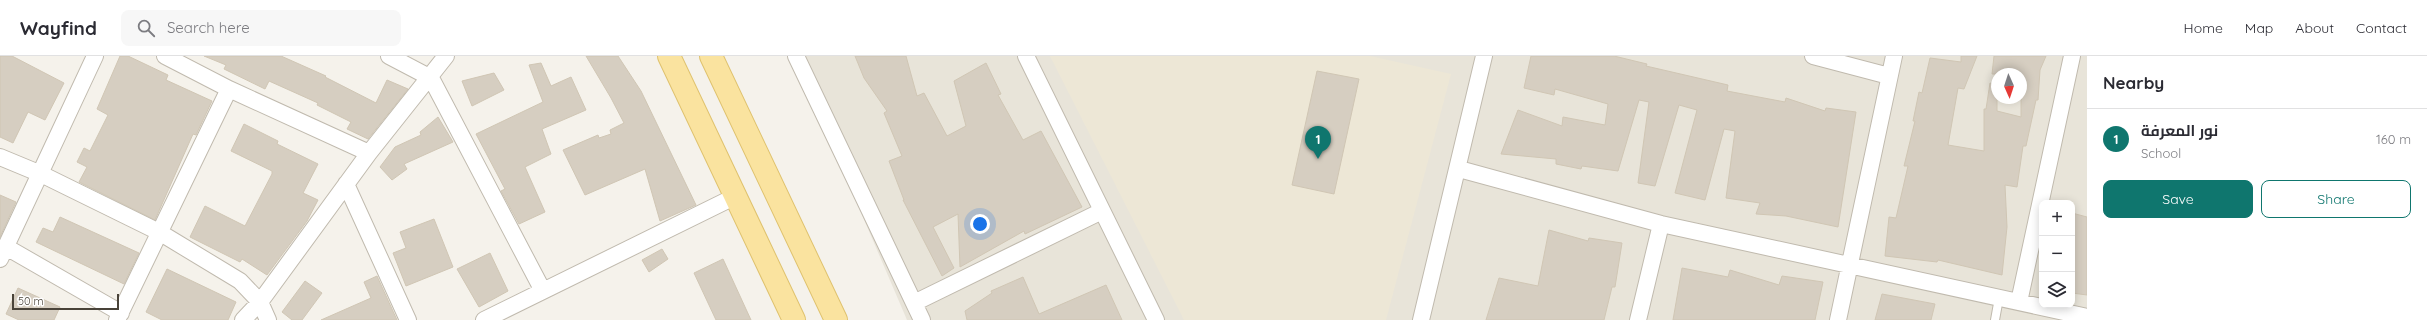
<!DOCTYPE html>
<html lang="en">
<head>
<meta charset="utf-8">
<style>
	body { margin:0; font-family:Quicksand,Cairo,sans-serif; background:#f7f7f7; color:#2b2b33 }
	.controls { position:absolute; right:12px; bottom:12px; display:grid; overflow:hidden; border-radius:8px; box-shadow:0 2px 10px #0003 }
	.controls button { width:36px; height:36px; display:grid; place-items:center; padding:0; border:0; border-bottom:1px solid #e1e1e2; background:#fff; color:#2b2b33; font:20px sans-serif }
	.compass { position:absolute; left:1991px; top:12px; width:36px; height:36px; border-radius:50%; background:#fff; box-shadow:0 2px 10px #0003; rotate:177deg }
	.scale { position:absolute; left:12px; bottom:10px; width:107px; box-sizing:border-box; padding-left:4px; border:2px solid #494339; border-top:0; font-size:11px; line-height:14px; white-space:nowrap; color:#494339; -webkit-text-stroke:3px #fff; paint-order:stroke }
	.you { position:absolute; left:980px; top:168px; width:14px; height:14px; margin:-10px; border:3px solid #fff; border-radius:50%; background:#1a73e8; box-shadow:0 0 0 6px #1a73e833 }
	.badge { display:grid; place-items:center; width:26px; height:26px; border-radius:50%; background:#0f766e; color:#fff; font-size:13px; font-weight:700 }
	.pin { position:absolute; translate:-50% -33px; filter:drop-shadow(0 1px 2px #0008) }
	.pin::after { content:''; position:absolute; top:21px; width:14px; height:12px; background:inherit; clip-path:polygon(0 0,100% 0,50% 100%) }
	.list { margin:0; padding:0; list-style:none }
	h2 { display:flex; justify-content:space-between; align-items:center; height:52px; margin:0; padding:0 16px; font-size:17px }
	h2 small { font-size:13px; font-weight:400; color:#7c7c81 }
	.list li { display:grid; grid-template-columns:26px 1fr auto; gap:12px; align-items:center; box-sizing:border-box; height:60px; padding:0 16px; border-top:1px solid #e1e1e2 }
	.list b { display:block; font-size:15px; white-space:nowrap }
	.list p { margin:0; font-size:13px; white-space:nowrap; color:#7c7c81 }
	.list em { font-size:13px; font-style:normal; color:#7c7c81 }
	.actions { display:flex; gap:8px; padding:12px 16px }
	.actions a { flex:1; padding:9px 0; border:1px solid #0f766e; border-radius:8px; text-align:center; font-size:14px; color:#0f766e }
	.actions .main { background:#0f766e; color:#fff }
	.icon { flex:none; width:22px; height:22px; fill:none; stroke:currentColor; stroke-width:2; stroke-linecap:round; stroke-linejoin:round }
	.map { position:relative; flex:none; width:2087px; height:264px; overflow:hidden }
	header { display:flex; align-items:center; gap:24px; box-sizing:border-box; height:56px; padding:0 20px; background:#fff; border-bottom:1px solid #e1e1e2 }
	header strong { font-size:19px }
	nav { display:flex; gap:22px; margin-inline-start:auto; font-size:14px }
	.search { width:280px; height:36px; background:#f7f7f7; display:flex; align-items:center; gap:10px; box-sizing:border-box; padding:0 14px; border-radius:8px; color:#7c7c81; font-size:15px }
	main { display:flex }
	aside { flex:1; background:#fff }
	.map>svg:first-child { display:block }
</style>
</head>
<body>
<header>
<strong>Wayfind</strong>
<div class="search"><svg class="icon" aria-label="search" viewBox="0 0 24 24"><circle cx="10" cy="10" r="6"/><path d="M15 15l6 6"/></svg>Search here</div>
<nav><a>Home</a><a>Map</a><a>About</a><a>Contact</a></nav>
</header>
<main>
<div class="map">
<svg width="2087" height="264" viewBox="0 0 2087 264">
	<rect width="100%" height="100%" fill="#f5f2eb"/>
	<path fill="#e8e4d9" fill-rule="evenodd" d="M794,0H2087V264H907ZM1997,18H2021V42H1997ZM2042,147H2072V249H2042Z"/>
	<path fill="#ede7d6" d="M1050,0H1370L1451,18L1386,264H1184Z"/>
	<path fill="#d6cec1" stroke="#d0c6b4" d="M0,0H12L64,27L45,64L28,56L13,87L0,81Z
		M120,0H128L168,19L166,24L212,45L196,79L193,78L155,164L79,126L87,111L77,106L84,92L90,95L108,59L97,53Z
		M204,0H281L326,20L325,21L376,47L387,24L408,33L368,83L347,73L351,66L317,49L318,47L269,25L265,33L224,13L226,9Z
		M586,0H618L641,35L696,149L660,165L645,113L585,139L563,94L598,79L599,82L611,78L610,74L624,67L611,42Z
		M855,0H906L917,40L924,37L947,80L966,70L954,25L986,7L1001,38L998,39L1023,84L1041,75L1082,151L1025,178L1024,175L960,211L958,158L933,171L954,212L942,220L903,144H904L889,105L902,100L884,57L887,55L864,22Z
		M1531,0H1614L1647,8L1646,10L1728,29L1727,35L1785,46L1786,42L1825,55L1826,52L1856,56L1838,171L1786,160L1756,158L1760,147L1726,142L1735,75L1724,73L1705,144L1675,137L1697,54L1679,49L1655,130L1638,127L1649,46L1639,44L1618,115L1582,110L1581,113L1556,108V103L1501,98L1518,54L1562,70L1563,61L1605,69L1608,48L1555,33L1554,39L1524,32Z
		M1961,0H1977L1964,33L1958,32L1948,89L1984,95V53H1986L1990,27L1997,28V55L2021,61V18H1992L1994,0H2046L2040,14L2038,44H2036L2026,90H2023L2017,131L2005,129L2007,171L2002,219L1938,204L1937,206L1885,200L1889,161L1896,162L1908,110H1904L1915,65H1913L1919,36L1922,37L1930,2L1961,6Z
		M541,7L551,30L571,21L586,54L542,73L551,98L525,111L545,156L519,168L501,135L505,133L476,78L543,46L529,9Z
		M1317,15L1359,23L1334,138L1292,129Z
		M494,17L504,34L472,50L462,25Z
		M438,61L453,86L404,108L407,113L392,124L380,111L395,91L421,79L420,76Z
		M244,68L278,85L277,88L318,108L303,137L318,144L307,165L267,219L242,203L240,206L190,181L205,150L245,170L272,118V115L231,95Z
		M0,139L16,146L0,181Z
		M2072,157L2087,161V239L2072,237Z
		M60,161L139,197L124,228L36,186L43,172L53,176Z
		M434,163L453,211L406,230L393,197L406,192L400,176Z
		M1549,174L1588,185L1589,182L1622,187L1615,231H1612L1604,264H1486L1499,222L1538,230Z
		M662,193L668,203L649,216L642,204Z
		M490,197L508,235L479,251L457,213Z
		M723,203L751,264H716L694,217Z
		M1682,212L1728,221L1730,214L1779,229L1782,220L1823,226L1815,264H1673Z
		M167,213L236,246L228,264H162L146,256Z
		M377,220L397,264H321L371,242L364,226Z
		M1023,221L1039,258L1106,229L1122,264H967L965,255L992,237L991,235Z
		M305,225L322,237L302,264H292L282,256Z
		M18,232L60,251L54,264H19L6,258Z
		M1882,238L1935,248L1931,264H1875Z"/>
	<g fill="none" stroke-linecap="round" stroke-linejoin="round">
		<g stroke="#c0baae" stroke-width="10">
			<path id="service" d="M1995,264L1999,242"/>
		</g>
		<g stroke="#c0baae" stroke-width="18">
			<path id="minor" d="M165,0L229,33
				M389,0L431,22L543,235
				M796,0L922,264
				M1026,0L1156,264
				M1813,0L1889,20
				M0,101L41,118L159,176L240,225L260,246L268,264
				M1459,113L1661,168L2087,261
				M346,128L408,264
				M6,191L121,257
				M0,203L95,0
				M2019,246L2072,0
				M914,247L1102,155
				M117,264L229,33L369,97L446,0
				M243,264L260,246L369,97
				M484,264L736,140
				M1421,264L1484,0
				M1638,264L1661,168
				M1838,264L1894,0"/>
		</g>
		<g stroke="#dfc26e" stroke-width="24">
			<path id="primary" d="M669,0L794,264
				M711,0L836,264"/>
		</g>
		<use href="#service" stroke="#fff" stroke-width="8"/>
		<use href="#minor" stroke="#fff" stroke-width="16"/>
		<use href="#primary" stroke="#fae39f" stroke-width="22"/>
	</g>
</svg>
<div class="controls">
<button>+</button>
<button>−</button>
<button><svg class="icon" aria-label="layers" viewBox="0 0 24 24"><path d="M12 4l9 5-9 5-9-5zM3 14l9 5 9-5"/></svg></button>
</div>
<svg class="compass" viewBox="-18 -18 36 36"><path d="M0-13l5 13h-10z" fill="#e53935"/><path d="M0 13l5-13h-10z" fill="#7c7c81"/></svg>
<div class="scale">50 m</div>
<div class="you"></div>
<div class="pin badge" style="left:1318px;top:103px">1</div>
</div>
<aside>
<h2>Nearby<small></small></h2>
<ul class="list">
<li><span class="badge">1</span><div><b>نور المعرفة</b><p>School</p></div><em>160 m</em></li>
</ul>
<div class="actions"><a class="main">Save</a><a>Share</a></div>
</aside>
</main>
</body>
</html>
